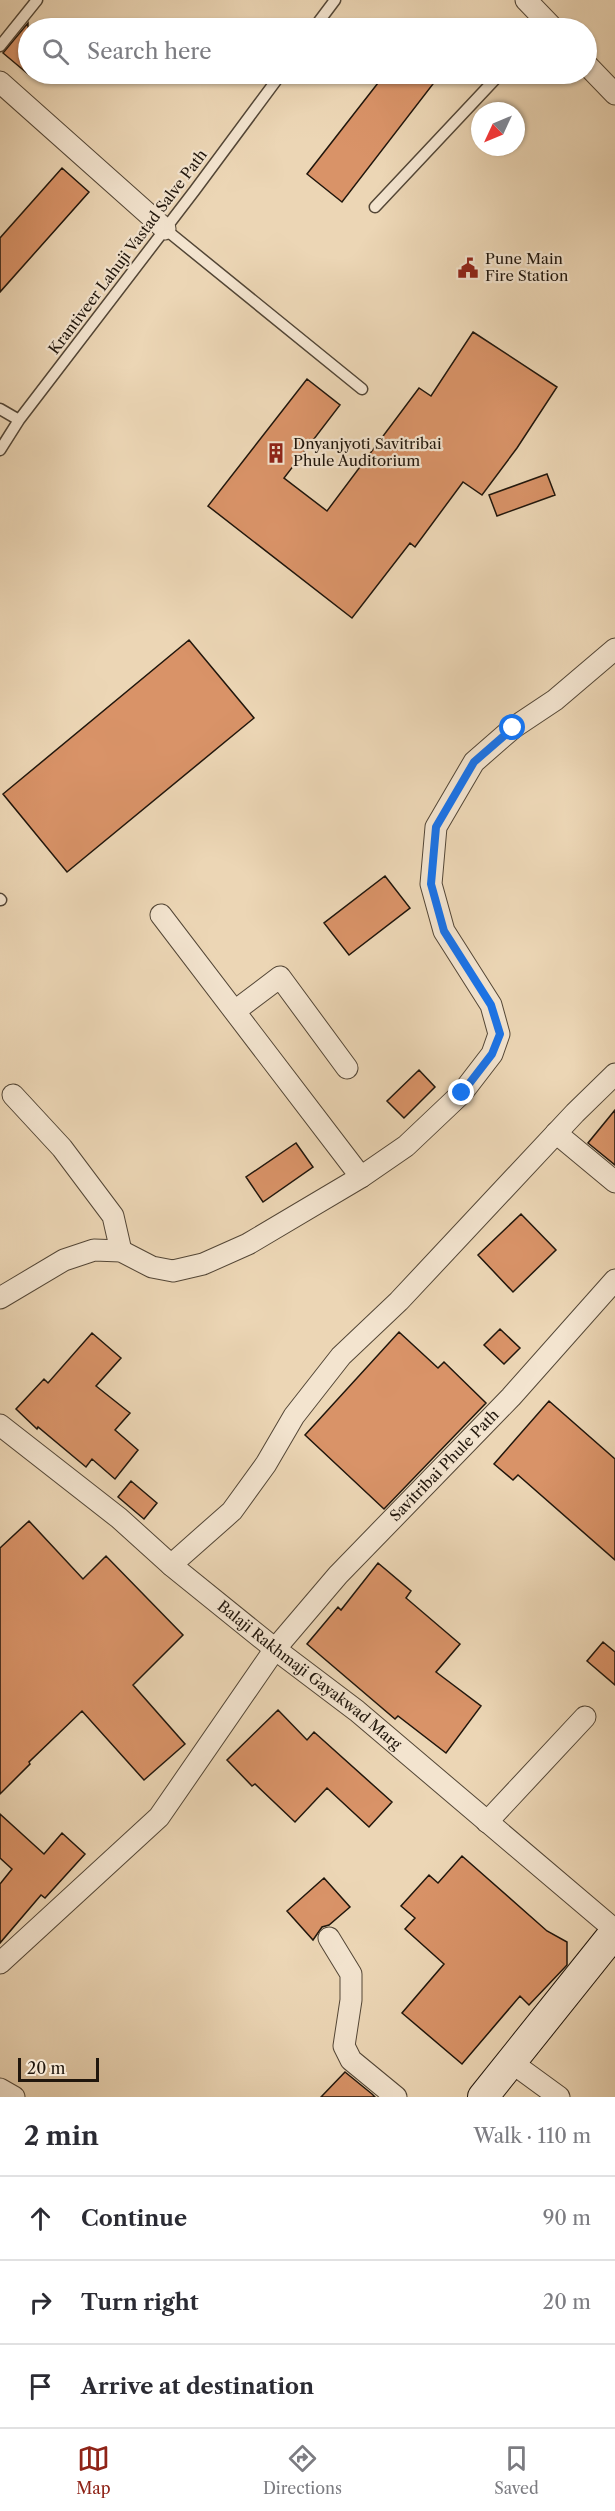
<!DOCTYPE html>
<html lang="en">
<head>
<meta charset="utf-8">
<style>
	body { margin:0; font-family:"Libre Caslon Text",serif; background:#f2f2f3; color:#2b2b33 }
	.compass { position:absolute; left:471px; top:102px; width:54px; height:54px; border-radius:50%; background:#fff; box-shadow:0 2px 4px #0004; rotate:226deg }
	.scale { position:absolute; left:18px; bottom:15px; width:81px; box-sizing:border-box; padding-left:6px; border:3px solid #20160c; border-top:0; font-size:16px; line-height:21px; white-space:nowrap; color:#20160c; -webkit-text-stroke:4px #f3e4cf; paint-order:stroke }
	.stop { position:absolute; width:18px; height:18px; margin:-14px; border:4px solid #1a73e8; border-radius:50%; background:#fff }
	.stop.end { background:#1a73e8; border-color:#fff; box-shadow:0 2px 6px #0008 }
	.list { margin:0; padding:0; list-style:none }
	h2 { display:flex; justify-content:space-between; align-items:center; height:78px; margin:0; padding:0 24px; font-size:26px }
	h2 small { font-size:20px; font-weight:400; color:#7c7c81 }
	.list li { display:grid; grid-template-columns:39px 1fr auto; gap:18px; align-items:center; box-sizing:border-box; height:84px; padding:0 24px; border-top:2px solid #e1e1e2 }
	.list b { display:block; font-size:22px; white-space:nowrap }
	.list em { font-size:20px; font-style:normal; color:#7c7c81 }
	.icon { flex:none; width:33px; height:33px; fill:none; stroke:currentColor; stroke-width:2; stroke-linecap:round; stroke-linejoin:round }
	.map { position:relative; flex:none; width:615px; height:2097px; overflow:hidden }
	.search { position:absolute; background:#fff; box-shadow:0 2px 4px #0004; left:18px; right:18px; top:18px; height:66px; display:flex; align-items:center; gap:15px; box-sizing:border-box; padding:0 21px; border-radius:33px; color:#7c7c81; font-size:22px }
	.sheet { height:330px; background:#fff }
	nav { display:flex; justify-content:space-around; align-items:center; box-sizing:border-box; height:84px; border-top:2px solid #e1e1e2; background:#fff; font-size:16px; color:#7c7c81 }
	nav a { display:grid; justify-items:center; gap:3px }
	nav .on { color:#8f2418 }
	.map>svg:first-child { display:block }
</style>
</head>
<body>
<div class="map">
<svg width="615" height="2097" viewBox="0 0 615 2097">
	<rect width="100%" height="100%" fill="#ecd6b5"/>
	<filter id="stains"><feTurbulence type="fractalNoise" baseFrequency=".00333" numOctaves="4"/><feColorMatrix values="0 0 0 0 .2 0 0 0 0 .09 0 0 0 0 .02 0 0 0 .5 -.17"/></filter>
	<radialGradient id="worn" r=".72"><stop offset=".6" stop-color="#630" stop-opacity="0"/><stop offset="1" stop-color="#630" stop-opacity=".3"/></radialGradient>
	<path fill="#d99368" stroke="#20160c" stroke-width="1.5" d="M28,23V74L3,53Z
		M385,74H420L433,84L342,202L307,174Z
		M62,168L89,192L0,292V238Z
		M473,332L557,387L517,448L482,495L463,482L415,547L410,543L352,618L208,506L307,379L340,405L284,478L327,511L419,388L431,396Z
		M547,474L555,495L497,516L489,495Z
		M189,640L254,718L67,872L3,794Z
		M385,876L410,908L349,955L324,923Z
		M419,1070L435,1087L404,1118L387,1101Z
		M615,1110V1165L588,1143Z
		M296,1143L313,1167L263,1202L246,1177Z
		M521,1214L556,1250L513,1292L478,1255Z
		M500,1329L520,1348L504,1364L484,1345Z
		M399,1332L438,1368L444,1362L486,1403L384,1509L305,1435Z
		M92,1333L121,1358L96,1386L130,1413L115,1430L138,1450L115,1479L92,1459L86,1467L38,1427L37,1429L16,1409L44,1379L48,1383Z
		M549,1401L615,1459V1560L518,1475L513,1480L494,1464Z
		M131,1481L157,1503L144,1519L118,1497Z
		M29,1521L83,1579L106,1556L183,1635L133,1685L185,1744L144,1780L82,1711L29,1762L30,1764L0,1794V1548Z
		M378,1563L411,1591L406,1598L460,1644L436,1672L481,1706L446,1753L398,1716L395,1719L307,1644L338,1607L341,1610Z
		M603,1642L615,1652V1685L587,1661Z
		M278,1710L307,1740L314,1732L392,1802L369,1827L327,1788L295,1822L255,1784L252,1786L227,1760Z
		M0,1814L44,1854L62,1833L85,1854L45,1898L41,1895L0,1943V1884L12,1869L0,1858Z
		M462,1856L547,1931L567,1942V1965L529,2005L520,1996L462,2064L402,2013L444,1964L405,1929L415,1918L401,1906L429,1875L438,1883Z
		M324,1878L350,1907L329,1925L322,1927L313,1940L287,1911Z
		M345,2072L372,2094L375,2097H321Z"/>
	<g fill="none" stroke-linecap="round" stroke-linejoin="round">
		<g stroke="#534636" stroke-width="13">
			<path id="lane" d="M314,28L335,0
				M0,46L37,0
				M375,207L500,74
				M165,229L362,389
				M0,409L19,420
				M0,450L19,420L195,190L281,74
				M0,899L1,900"/>
		</g>
		<g stroke="#534636" stroke-width="23">
			<g id="street">
				<path d="M526,0L553,28"/>
				<path d="M586,64L615,94"/>
				<path d="M0,82L165,229"/>
				<path d="M161,915L361,1177"/>
				<path d="M235,1011L280,977L347,1068"/>
				<path d="M13,1095L62,1148L113,1216L121,1251"/>
				<path d="M556,1133L615,1182"/>
				<path d="M0,1298L64,1260L94,1250L121,1251L152,1267L173,1271L203,1264L248,1244L361,1177L406,1146L462,1093L492,1054L499,1034L491,1005L444,931L431,884L436,827L474,762L513,728L555,700L615,649"/>
				<path id="s1" d="M0,1425L119,1518L171,1565L275,1649L357,1711L615,1930"/>
				<path d="M171,1565L232,1511L266,1464L294,1416L341,1356L399,1301L575,1113L615,1074"/>
				<path d="M487,1822L585,1717"/>
				<path d="M329,1938L351,1974V2000L344,2046L351,2060L396,2097"/>
				<path id="s2" d="M0,1963L159,1817L275,1649L338,1575L511,1397L615,1280"/>
				<path d="M511,2062L559,2097"/>
				<path d="M0,2089L14,2097"/>
			</g>
		</g>
		<g stroke="#20160c" stroke-width="32">
			<path id="secondary" d="M483,2097L615,1932"/>
		</g>
		<use href="#lane" stroke="#f3e4cf" stroke-width="10"/>
		<use href="#street" stroke="#f3e4cf" stroke-width="21"/>
		<use href="#secondary" stroke="#f3e4cf" stroke-width="30"/>
	</g>
	<g fill="none" stroke-linecap="round" stroke-linejoin="round">
		<path stroke="#1a73e8" stroke-width="8" d="M462,1093L492,1054L500,1034L491,1005L444,931L431,884L436,827L474,762L513,728"/>
	</g>
	<defs>
		<g id="civic-bare" transform="scale(1.62)"><path d="M-.6-6.5H3V-4.5H.6V-3L4-1V1h2V6H-6V1h2V-1L-.6-3ZM-1.2 2.5V6h2.4V2.5Z" fill="#8f2418" stroke="#f3e4cf" stroke-width="2.5" paint-order="stroke"/></g>
		<g id="building-bare" transform="scale(1.62)"><path d="M-4-6H4V6H1V3H-1V6H-4ZM-2.5-4.3h1.7v1.8h-1.7ZM.8-4.3h1.7v1.8H.8ZM-2.5-1h1.7V.8h-1.7ZM.8-1h1.7V.8H.8Z" fill="#8f2418" stroke="#f3e4cf" stroke-width="2.5" paint-order="stroke"/></g>
	</defs>
	<g fill-rule="evenodd">
		<use href="#civic-bare" x="468" y="268"/>
		<use href="#building-bare" x="276" y="453"/>
	</g>
	<g text-anchor="middle" stroke-width="4.5" stroke-linejoin="round" paint-order="stroke">
		<g font-size="15" fill="#20160c" stroke="#f3e4cf">
			<text transform="translate(128 252) rotate(-53)" y="5">Krantiveer Lahuji Vastad Salve Path</text>
			<text dy="5" stroke="none"><textPath href="#s2" startOffset="670">Savitribai Phule Path</textPath></text>
			<text dy="5" stroke="none"><textPath href="#s1" startOffset="398">Balaji Rakhmaji Gayakwad Marg</textPath></text>
		</g>
		<g font-size="15" fill="#20160c" stroke="#f3e4cf" text-anchor="start">
			<text x="485" y="264">Pune Main<tspan x="485" dy="17">Fire Station</tspan></text>
			<text x="293" y="449">Dnyanjyoti Savitribai<tspan x="293" dy="17">Phule Auditorium</tspan></text>
		</g>
	</g>
	<rect width="100%" height="100%" filter="url(#stains)"/>
	<rect width="100%" height="100%" fill="url(#worn)"/>
</svg>
<svg class="compass" viewBox="-18 -18 36 36"><path d="M0-13l5 13h-10z" fill="#e53935"/><path d="M0 13l5-13h-10z" fill="#7c7c81"/></svg>
<div class="scale">20 m</div>
<div class="stop" style="left:513px;top:728px"></div>
<div class="stop end" style="left:462px;top:1093px"></div>
<div class="search"><svg class="icon" aria-label="search" viewBox="0 0 24 24"><circle cx="10" cy="10" r="6"/><path d="M15 15l6 6"/></svg>Search here</div>
</div>
<section class="sheet">
<h2>2 min<small>Walk · 110 m</small></h2>
<ul class="list">
<li><svg class="icon" aria-label="ahead" viewBox="0 0 24 24"><path d="M12 20V5M6 11l6-6 6 6"/></svg><div><b>Continue</b></div><em>90 m</em></li>
<li><svg class="icon" aria-label="right" viewBox="0 0 24 24"><path d="M7 20v-9h11M14 6l5 5-5 5"/></svg><div><b>Turn right</b></div><em>20 m</em></li>
<li><svg class="icon" aria-label="arrive" viewBox="0 0 24 24"><path d="M6 21V4h12l-3 4 3 4H6"/></svg><div><b>Arrive at destination</b></div></li>
</ul>
</section>
<nav>
<a class="on"><svg class="icon" aria-label="map" viewBox="0 0 24 24"><path d="M3 6l6-2 6 2 6-2v14l-6 2-6-2-6 2zM9 4v14M15 6v14"/></svg>Map</a>
<a><svg class="icon" aria-label="directions" viewBox="0 0 24 24"><path d="M12 3l9 9-9 9-9-9zM9 14v-3h6M13 9l2 2-2 2"/></svg>Directions</a>
<a><svg class="icon" aria-label="saved" viewBox="0 0 24 24"><path d="M7 4h10v16l-5-4-5 4z"/></svg>Saved</a>
</nav>
</body>
</html>
